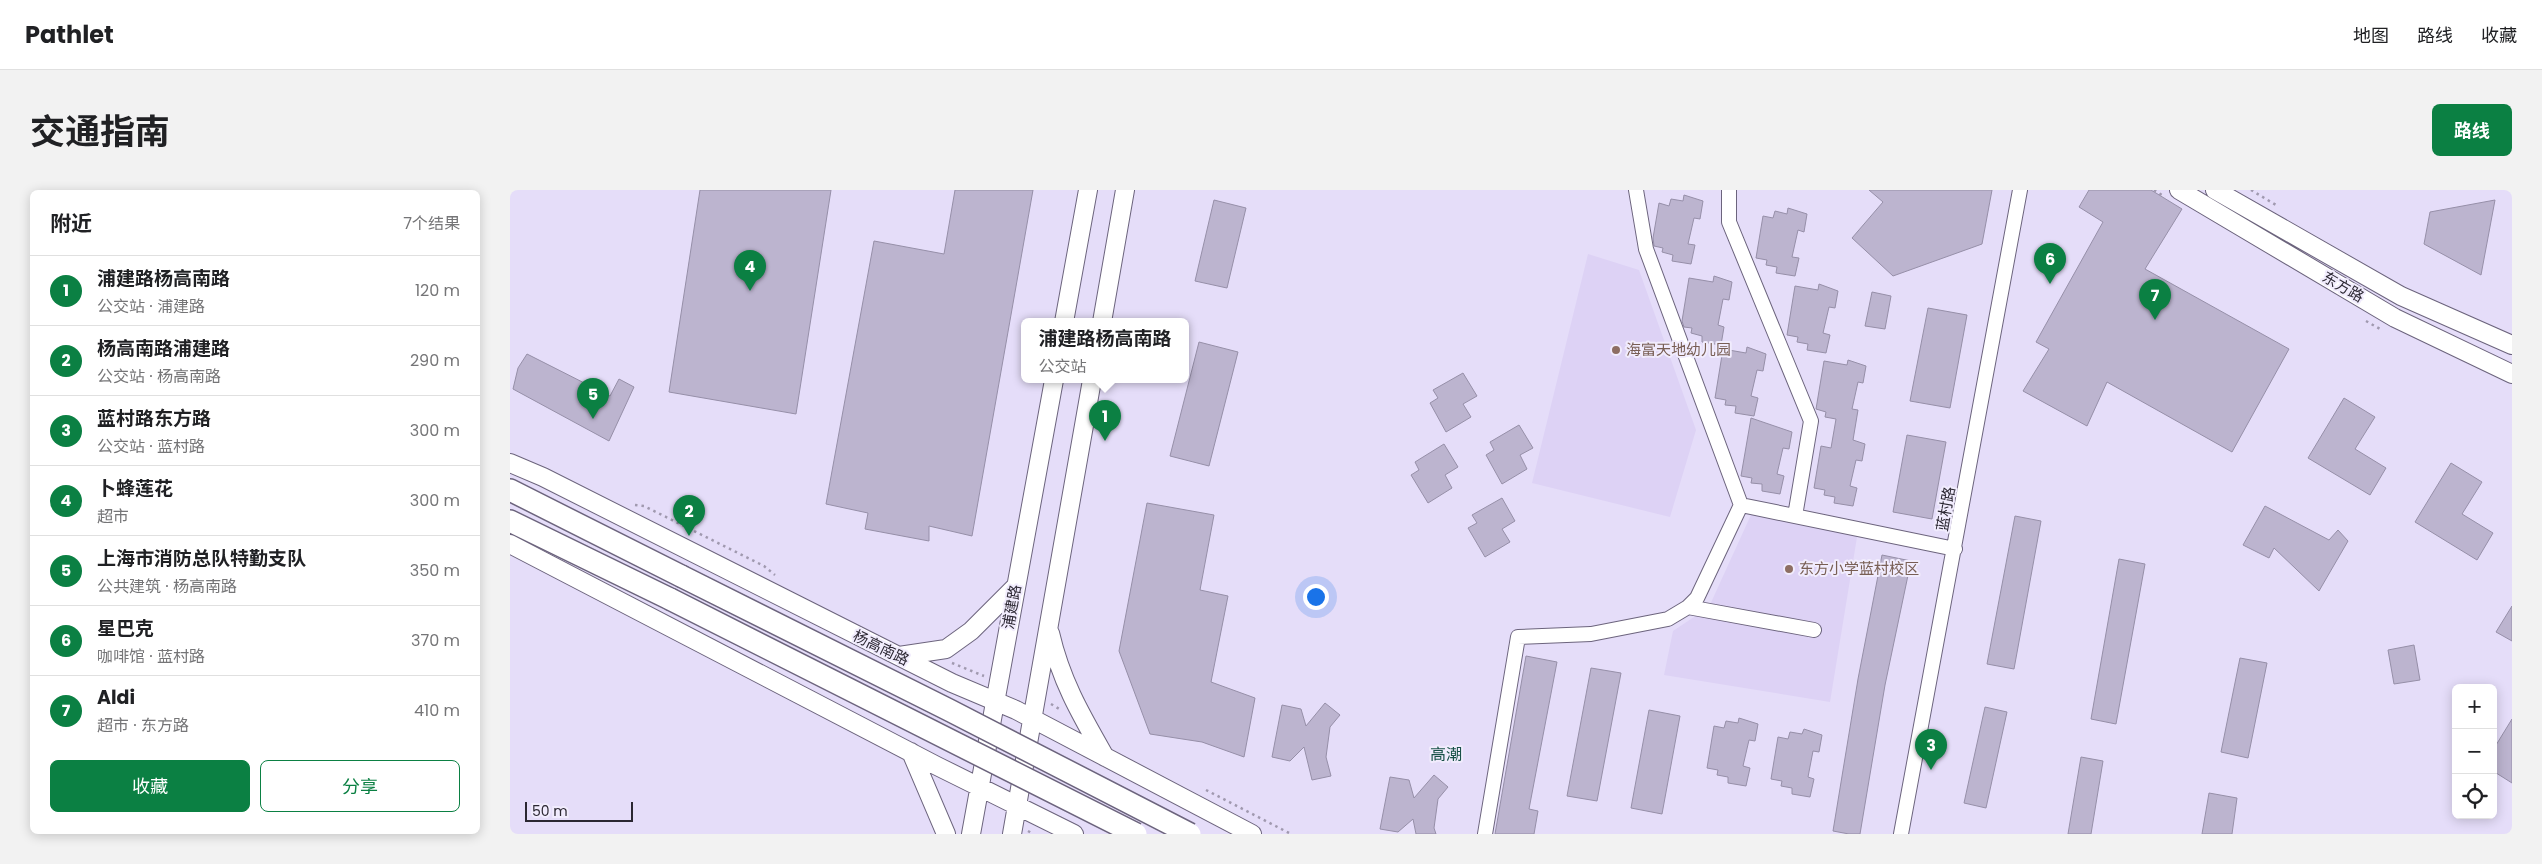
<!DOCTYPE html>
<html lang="zh">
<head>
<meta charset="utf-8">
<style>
	body { margin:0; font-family:Poppins,"Noto Sans SC",sans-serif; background:#f2f2f2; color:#202124 }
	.controls { position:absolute; right:15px; bottom:15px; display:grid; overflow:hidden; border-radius:8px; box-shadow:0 2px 12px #0003 }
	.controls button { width:45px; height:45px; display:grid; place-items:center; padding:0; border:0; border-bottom:1px solid #e0e0e0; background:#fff; color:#202124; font:25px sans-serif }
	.scale { position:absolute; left:15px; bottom:12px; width:108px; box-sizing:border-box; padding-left:5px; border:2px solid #2b2732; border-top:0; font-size:14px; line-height:18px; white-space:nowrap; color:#2b2732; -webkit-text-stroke:4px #f1ecfd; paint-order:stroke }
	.you { position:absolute; left:805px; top:406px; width:18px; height:18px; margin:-12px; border:4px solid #fff; border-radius:50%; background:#1a73e8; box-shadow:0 0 0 8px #1a73e833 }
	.badge { display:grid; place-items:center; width:32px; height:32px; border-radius:50%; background:#0b8043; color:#fff; font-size:16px; font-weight:700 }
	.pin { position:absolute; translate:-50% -41px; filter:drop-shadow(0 1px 2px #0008) }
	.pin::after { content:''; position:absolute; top:26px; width:18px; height:15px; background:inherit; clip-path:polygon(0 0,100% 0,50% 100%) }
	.popup { position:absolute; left:511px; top:128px; width:168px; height:65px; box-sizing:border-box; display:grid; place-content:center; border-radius:8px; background:#fff; filter:drop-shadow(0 1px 4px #0005); font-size:16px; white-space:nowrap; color:#757577 }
	.popup b { font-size:19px; color:#202124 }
	.popup::after { content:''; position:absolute; left:50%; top:100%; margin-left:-10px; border:10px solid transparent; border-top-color:#fff }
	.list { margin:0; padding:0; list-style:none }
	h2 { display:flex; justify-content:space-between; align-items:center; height:65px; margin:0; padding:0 20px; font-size:21px }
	h2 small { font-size:16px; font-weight:400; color:#757577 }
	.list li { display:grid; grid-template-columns:32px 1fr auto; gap:15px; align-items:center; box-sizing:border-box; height:70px; padding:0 20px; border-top:1px solid #e0e0e0 }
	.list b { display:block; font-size:19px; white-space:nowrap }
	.list p { margin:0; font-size:16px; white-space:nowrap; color:#757577 }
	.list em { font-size:16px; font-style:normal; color:#757577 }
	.actions { display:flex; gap:10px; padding:15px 20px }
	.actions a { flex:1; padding:11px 0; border:1px solid #0b8043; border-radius:8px; text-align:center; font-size:18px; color:#0b8043 }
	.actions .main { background:#0b8043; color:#fff }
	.icon { flex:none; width:28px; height:28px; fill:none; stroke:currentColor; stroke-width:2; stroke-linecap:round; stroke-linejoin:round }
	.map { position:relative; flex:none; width:2002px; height:644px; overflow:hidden; border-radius:8px }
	header { display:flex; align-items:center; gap:30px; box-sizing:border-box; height:70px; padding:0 25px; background:#fff; border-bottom:1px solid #e0e0e0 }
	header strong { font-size:24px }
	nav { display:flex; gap:28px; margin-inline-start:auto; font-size:18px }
	.intro { display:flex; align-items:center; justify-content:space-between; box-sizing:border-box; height:120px; padding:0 30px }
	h1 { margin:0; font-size:35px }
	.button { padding:12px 22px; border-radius:8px; background:#0b8043; color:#fff; font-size:18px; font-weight:700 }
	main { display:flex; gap:30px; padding:0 30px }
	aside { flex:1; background:#fff; border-radius:8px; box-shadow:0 2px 12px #0003 }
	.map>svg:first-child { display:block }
</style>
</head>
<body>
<header>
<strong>Pathlet</strong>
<nav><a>地图</a><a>路线</a><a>收藏</a></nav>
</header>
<div class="intro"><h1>交通指南</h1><a class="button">路线</a></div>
<main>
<aside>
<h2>附近<small>7个结果</small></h2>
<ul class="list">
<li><span class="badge">1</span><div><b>浦建路杨高南路</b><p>公交站 · 浦建路</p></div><em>120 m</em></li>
<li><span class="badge">2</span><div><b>杨高南路浦建路</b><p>公交站 · 杨高南路</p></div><em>290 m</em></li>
<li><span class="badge">3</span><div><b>蓝村路东方路</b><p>公交站 · 蓝村路</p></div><em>300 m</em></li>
<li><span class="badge">4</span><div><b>卜蜂莲花</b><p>超市</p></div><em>300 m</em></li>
<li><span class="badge">5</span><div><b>上海市消防总队特勤支队</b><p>公共建筑 · 杨高南路</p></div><em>350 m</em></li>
<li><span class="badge">6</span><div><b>星巴克</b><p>咖啡馆 · 蓝村路</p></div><em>370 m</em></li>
<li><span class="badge">7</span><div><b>Aldi</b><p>超市 · 东方路</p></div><em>410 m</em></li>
</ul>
<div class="actions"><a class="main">收藏</a><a>分享</a></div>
</aside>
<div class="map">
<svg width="2002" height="644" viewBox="0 0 2002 644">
	<rect width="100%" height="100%" fill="#e5ddf9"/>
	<path fill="#ddd2f5" d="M1078,64L1129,80L1186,240L1160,327L1022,293Z
		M1245,316L1348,341L1320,512L1154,485L1163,441L1199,417Z"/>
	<path fill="#bcb4cf" stroke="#968fa8" d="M190,0H321L286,224L159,202Z
		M445,0H523L462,346L419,336V351L355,339L358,323L316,314L364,51L434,64Z
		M1359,0H1482L1472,54L1383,86L1342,48L1373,12Z
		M1579,0H1641L1672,19L1635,79L1779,159L1722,262L1597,192L1577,236L1513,201L1539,159L1526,152L1593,32L1569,17Z
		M1174,5L1193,11L1190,29L1184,28L1178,54L1185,55L1181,74L1162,71L1163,65L1152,62L1153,58L1144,56L1143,48L1149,13L1159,16L1161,9L1173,11Z
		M704,10L736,18L717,98L685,91Z
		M1985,10L1971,85L1914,54L1920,22Z
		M1278,18L1297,24L1294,42L1288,40L1282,67L1289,68L1285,86L1266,83L1267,77L1256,75L1257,70L1246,68L1253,26L1263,28L1265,21L1277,24Z
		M1204,86L1222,92L1219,110L1213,109L1208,135L1214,137L1211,155L1192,152V146L1181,143L1182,138L1174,137L1172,131L1179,88L1203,92Z
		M1309,94L1328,101L1325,118L1319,117L1313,143L1320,145L1316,163L1297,160L1298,154L1287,152L1288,147L1277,145L1285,96L1308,100Z
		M1362,102L1381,106L1375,139L1355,136Z
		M1418,118L1457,125L1440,218L1400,211Z
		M689,152L728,162L699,276L660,266Z
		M1237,157L1256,164L1253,181L1247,180L1241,206L1248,208L1244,226L1225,223L1226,216L1215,215L1216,210L1205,208L1213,159L1236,163Z
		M17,164L100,206L109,189L124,197L99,251L3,199L8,178Z
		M1338,170L1356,176L1353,193L1348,192L1342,219L1348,220L1343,250L1355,254L1352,271L1346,270L1340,296L1347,298L1343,316L1324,313L1325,307L1314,305L1315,300L1304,298L1311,256L1321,258L1326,229L1315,227L1316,222L1306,219L1314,171L1337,175Z
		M953,183L967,206L953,214L961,227L936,242L920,213L928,208L923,200Z
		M1834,208L1865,227L1845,259L1876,278L1860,305L1798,268Z
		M1241,228L1282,242L1279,259L1273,258L1267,284L1274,286L1270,304L1252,301V294L1241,293L1242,288L1231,286Z
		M1009,235L1023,258L1010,265L1017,279L992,294L976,265L984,260L980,252Z
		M1397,245L1436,252L1422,329L1383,322Z
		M934,254L948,277L935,285L942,298L918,313L901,285L909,280L905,272Z
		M1941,273L1972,292L1952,324L1983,343L1967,370L1905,332Z
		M992,308L1005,331L992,339L1000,352L975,367L958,338L967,333L962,325Z
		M637,313L704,325L690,400L718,406L701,492L745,508L734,567L692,552L640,544L609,461Z
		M1755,316L1819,350L1828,340L1838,351L1809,401L1764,358L1759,368L1733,355Z
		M1505,326L1531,331L1504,479L1477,474Z
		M1372,365L1401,371L1375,495L1350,644H1339L1323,641L1348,489Z
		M1609,369L1635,374L1606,534L1581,529Z
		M2002,416V451L1986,442Z
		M1904,455L1910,490L1884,494L1878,460Z
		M1016,466L1047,472L1019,619L1028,621L1024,644H985Z
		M1730,468L1757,473L1738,568L1711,562Z
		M1081,478L1111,483L1087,611L1057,606Z
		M815,513L830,525L820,537L816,567L821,586L802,590L794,557L780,571L762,567L772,515L791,519L796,536Z
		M1475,517L1497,522L1476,618L1454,613Z
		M1139,520L1170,526L1152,624L1121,618Z
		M1229,528L1248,534L1245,551L1239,550L1233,576L1240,578L1236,596L1218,593V587L1207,585L1208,580L1197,578L1204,536L1214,538L1216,531L1228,533Z
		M2002,529V593L1983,581V560Z
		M1294,539L1312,545L1309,562L1303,561L1298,587L1304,589L1300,607L1282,604V598L1271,596L1272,591L1261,589L1268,547L1278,549L1280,542L1292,544Z
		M1571,567L1593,571L1581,644H1558Z
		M924,585L938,597L928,609L924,638L926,644H906L903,629L888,642L870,639L880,587L899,590L904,608Z
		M1699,603L1727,608L1722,644H1692Z"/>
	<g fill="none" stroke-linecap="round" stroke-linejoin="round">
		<g stroke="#6c647d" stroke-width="16">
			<path id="minor" d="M1219,0V32L1301,231L1285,326
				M1231,315L1445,359
				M1178,417L1304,440
				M975,644L1008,447L1081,444L1158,429L1178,417L1187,408L1231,315L1136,59L1126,0
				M1391,644L1510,0"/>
		</g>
		<g stroke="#6c647d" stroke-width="20">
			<path id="major" d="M1669,0L1885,128L2002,184
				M1705,0L1891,106L2002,155
				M554,132L578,0
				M592,132L615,0
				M0,273L33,287L442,493L506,520L742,644
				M0,354L427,576L564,644
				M540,443C551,491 571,525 595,567
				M389,466L436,459L461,441L506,396
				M401,562L436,644
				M461,644L544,190
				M502,644L582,190"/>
		</g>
		<g stroke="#6c647d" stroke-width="24">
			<path id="highway" d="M0,300L171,386
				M0,331L160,409"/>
		</g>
		<path stroke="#a099af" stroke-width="2.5" stroke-dasharray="2.5 4" stroke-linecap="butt" d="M1644,0L1655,7
			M1741,0L1766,15
			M1856,131L1870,139
			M125,315L134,316L254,376L265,385
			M442,473L474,486
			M541,514L551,520
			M696,600L781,644
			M518,641L523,644"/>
		<use href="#minor" stroke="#fff" stroke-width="14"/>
		<use href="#major" stroke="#fff" stroke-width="18"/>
		<use href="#highway" stroke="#fff" stroke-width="21"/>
		<g stroke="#6c647d" stroke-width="24" stroke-linecap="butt">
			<path id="highway-bridge" d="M171,386L439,520L680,644
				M160,409L626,644"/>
		</g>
		<use href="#highway-bridge" stroke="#fff" stroke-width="21"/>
	</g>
	<g fill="#8d6e63" stroke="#f1ecfd" stroke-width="2">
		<circle cx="1106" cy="160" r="5"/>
		<circle cx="1279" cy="379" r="5"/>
	</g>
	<g text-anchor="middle" stroke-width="4" stroke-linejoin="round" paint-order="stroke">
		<g font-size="15" fill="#2b2732" stroke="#f1ecfd">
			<text transform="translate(1833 97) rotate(30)" y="5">东方路</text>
			<text transform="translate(1436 319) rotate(-80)" y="5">蓝村路</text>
			<text transform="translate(502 417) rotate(-80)" y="5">浦建路</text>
			<text transform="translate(371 458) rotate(26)" y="5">杨高南路</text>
		</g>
		<g font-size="15" fill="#785e54" stroke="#f1ecfd" text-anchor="start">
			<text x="1116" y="165">海富天地幼儿园</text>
			<text x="1289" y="384">东方小学蓝村校区</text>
		</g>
		<g font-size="16" fill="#195148" stroke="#f1ecfd">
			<text x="936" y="570">高潮</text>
		</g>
	</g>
</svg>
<div class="controls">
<button>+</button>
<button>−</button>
<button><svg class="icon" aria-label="locate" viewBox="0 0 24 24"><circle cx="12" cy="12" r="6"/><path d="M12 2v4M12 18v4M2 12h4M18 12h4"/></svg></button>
</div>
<div class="scale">50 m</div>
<div class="you"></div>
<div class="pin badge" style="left:595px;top:251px">1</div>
<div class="popup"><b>浦建路杨高南路</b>公交站</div>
<div class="pin badge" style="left:179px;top:346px">2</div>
<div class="pin badge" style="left:1421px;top:580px">3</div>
<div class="pin badge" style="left:240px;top:101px">4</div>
<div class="pin badge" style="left:83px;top:229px">5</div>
<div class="pin badge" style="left:1540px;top:94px">6</div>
<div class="pin badge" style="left:1645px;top:130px">7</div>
</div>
</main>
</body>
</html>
